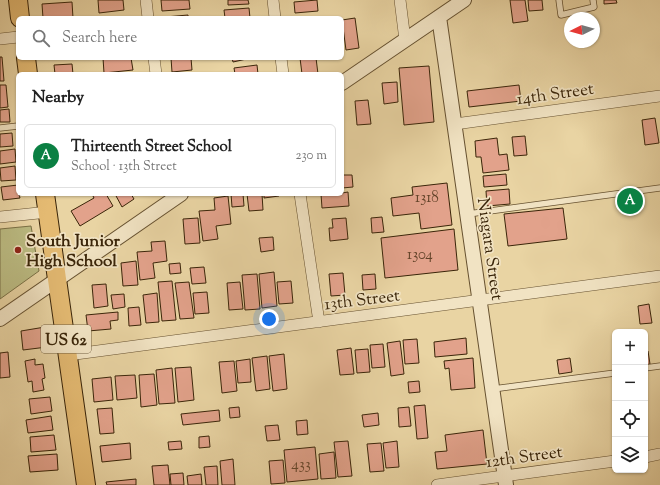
<!DOCTYPE html>
<html lang="en">
<head>
<meta charset="utf-8">
<style>
	body { margin:0; font-family:"Sorts Mill Goudy",serif; background:#f6f6f6; color:#222 }
	.controls { position:absolute; right:12px; bottom:12px; display:grid; overflow:hidden; border-radius:6px; box-shadow:0 1px 3px #0004 }
	.controls button { width:36px; height:36px; display:grid; place-items:center; padding:0; border:0; border-bottom:1px solid #e0e0e0; background:#fff; color:#222; font:20px sans-serif }
	.compass { position:absolute; left:564px; top:12px; width:36px; height:36px; border-radius:50%; background:#fff; box-shadow:0 1px 3px #0004; rotate:265deg }
	.you { position:absolute; left:269px; top:319px; width:14px; height:14px; margin:-10px; border:3px solid #fff; border-radius:50%; background:#1a73e8; box-shadow:0 0 0 6px #1a73e833 }
	.badge { display:grid; place-items:center; width:26px; height:26px; border-radius:50%; background:#0b8043; color:#fff; font-size:13px; font-weight:700 }
	.pin { position:absolute; translate:-50% -50%; border:2px solid #fff; box-shadow:0 1px 4px #0006 }
	.list { margin:0; padding:0; list-style:none }
	h2 { display:flex; justify-content:space-between; align-items:center; height:52px; margin:0; padding:0 16px; font-size:17px }
	h2 small { font-size:13px; font-weight:400; color:#767676 }
	.list li { display:grid; grid-template-columns:26px 1fr auto; gap:12px; align-items:center; box-sizing:border-box; height:64px; margin:0 8px 8px; padding:0 8px; border:1px solid #e0e0e0; border-radius:6px }
	.list b { display:block; font-size:15px; white-space:nowrap }
	.list p { margin:0; font-size:13px; white-space:nowrap; color:#767676 }
	.list em { font-size:13px; font-style:normal; color:#767676 }
	.icon { flex:none; width:22px; height:22px; fill:none; stroke:currentColor; stroke-width:2; stroke-linecap:round; stroke-linejoin:round }
	.map { position:relative; flex:none; width:660px; height:485px; overflow:hidden }
	.search { position:absolute; background:#fff; box-shadow:0 1px 3px #0004; left:16px; top:16px; width:328px; height:44px; display:flex; align-items:center; gap:10px; box-sizing:border-box; padding:0 14px; border-radius:6px; color:#767676; font-size:15px }
	.panel { position:absolute; background:#fff; box-shadow:0 1px 3px #0004; left:16px; top:72px; width:328px; height:124px; border-radius:6px }
	.map>svg:first-child { display:block }
</style>
</head>
<body>
<div class="map">
<svg width="660" height="485" viewBox="0 0 660 485">
	<rect width="100%" height="100%" fill="#e9d4a3"/>
	<filter id="stains"><feTurbulence type="fractalNoise" baseFrequency=".005" numOctaves="4"/><feColorMatrix values="0 0 0 0 .2 0 0 0 0 .09 0 0 0 0 .02 0 0 0 .5 -.17"/></filter>
	<radialGradient id="worn" r=".72"><stop offset=".6" stop-color="#630" stop-opacity="0"/><stop offset="1" stop-color="#630" stop-opacity=".3"/></radialGradient>
	<path fill="#bbbb82" stroke="#7a7046" d="M31,226L39,271L0,299V229Z"/>
	<path fill="#e2a28b" stroke="#3a2509" d="M98,0H123L124,10L99,13Z
		M161,0H189L190,9L162,11Z
		M228,0H248L249,4L228,5Z
		M317,0L318,11L295,13L294,2Z
		M510,0H525L528,21L513,23Z
		M528,0H542L543,10L529,11Z
		M604,0H616L617,3L604,4Z
		M72,2L73,18H43L42,4Z
		M249,8L250,18H225L224,10Z
		M188,15V18H165V17Z
		M355,18L359,48L346,50L342,20Z
		M0,57H2L4,81H0Z
		M103,58H131L133,70L104,73Z
		M171,58H191L192,70L172,72Z
		M232,58H251L233,62Z
		M300,58H316L318,74H302Z
		M72,64L73,74H55L54,65Z
		M257,65L258,74H235L234,68Z
		M429,66L434,122L404,125L399,68Z
		M397,82L398,102L384,104L382,83Z
		M0,85H6L8,107L0,108Z
		M519,85L521,101L469,107L467,91Z
		M368,100L371,124L357,125L355,101Z
		M9,109L10,122H0V110Z
		M655,118L659,143L645,145L642,120Z
		M12,133L13,146L0,147V134Z
		M525,136L527,155L514,156L512,137Z
		M497,138L499,155L507,154L509,170L483,173L481,157H476L475,141Z
		M15,149L16,162L0,164V151Z
		M15,166L16,180L1,181L0,168Z
		M506,174L507,185L484,187L483,176Z
		M342,175H352L353,187L342,188Z
		M447,183L452,225L421,229L419,213L393,216L391,198L413,195L412,187Z
		M18,185V194H19L20,198L3,200L1,187Z
		M509,189L510,204L487,206L486,191Z
		M348,192L349,206L322,208L321,194H342V193Z
		M92,194H106L113,206L80,226L71,211L94,198Z
		M115,194H131L134,199L122,207Z
		M231,194H243L244,206L232,207Z
		M247,194H262L263,210L249,211Z
		M264,194H279V196L264,198Z
		M228,196L231,224L216,226L218,239L203,241L199,211L215,210L214,198Z
		M563,208L567,239L508,246L504,214Z
		M382,217L384,232L372,233L371,218Z
		M198,218L200,243L185,244L183,219Z
		M346,218L348,239L330,241L329,228H333L332,219Z
		M454,229L458,270L385,278L381,238Z
		M273,237L274,250L261,252L259,238Z
		M165,241L167,261L153,263L155,278L140,280L137,252L152,251L151,242Z
		M136,261L138,285L123,286L121,263Z
		M180,263L181,273L170,274L169,264Z
		M204,267L206,283L192,284L190,268Z
		M274,272L277,306L262,308L259,274Z
		M343,273L345,295L331,296L329,274Z
		M257,274L260,309L245,310L242,275Z
		M375,274L376,289L363,290L362,275Z
		M172,281L176,320L162,321L158,282Z
		M291,281L293,303L279,304L277,282Z
		M189,282L194,318L180,319L175,283Z
		M240,282L243,309L229,310L227,283Z
		M106,284L108,306L94,308L92,285Z
		M207,292L209,313L195,314L193,293Z
		M157,293L159,322L146,323L143,295Z
		M124,294L125,307L113,309L111,295Z
		M649,304L652,323L640,324L638,306Z
		M139,307L141,325L129,326L128,308Z
		M118,312V320L110,321L111,329L88,331L86,315Z
		M45,327L47,347L23,350L21,331Z
		M466,338L467,354L435,357L434,342Z
		M417,339L419,363L405,364L403,340Z
		M400,341L404,374L391,376L387,343Z
		M383,344L385,367L372,368L370,345Z
		M351,348L354,374L340,375L337,350Z
		M368,349L370,372L357,373L355,350Z
		M645,351H648L650,364L645,365Z
		M8,352L10,377L0,378V353Z
		M284,354L287,389L273,391L269,356Z
		M267,356L270,389L256,391L252,358Z
		M473,358L475,388L451,390L449,368L445,369L444,361Z
		M570,358L572,372L559,374L557,360Z
		M35,359V365L43,364L45,378L42,379L44,390L33,392L32,381L28,382L25,361Z
		M250,359L251,382L238,383L236,361Z
		M234,361L237,391L222,393L219,362Z
		M191,367L194,400L178,402L175,368Z
		M172,368L175,403L159,404L156,370Z
		M154,374L157,405L141,407L139,375Z
		M135,375L137,398L117,400L115,376Z
		M111,377L113,400L94,402L92,379Z
		M419,381L420,392L409,393L408,382Z
		M50,397L52,411L31,414L29,399Z
		M425,405L428,438L417,439L414,406Z
		M239,407L240,417L230,418L229,408Z
		M409,407L411,426L399,427L398,408Z
		M112,408L114,433L100,434L97,409Z
		M219,410L220,421L183,425L181,414Z
		M378,413L379,425L364,427L362,415Z
		M51,416L53,430L28,433L26,420Z
		M307,420L308,434L297,435L296,421Z
		M278,425L280,440L267,441L265,426Z
		M483,430L487,464L437,469L435,452L447,451L445,435Z
		M54,435L56,450L31,452L30,437Z
		M209,436L210,447L199,448V437Z
		M181,441L182,449L169,450L168,442Z
		M348,441L352,476L338,477L334,442Z
		M397,441L399,467L386,468L383,443Z
		M130,443L131,459L102,462L100,446Z
		M381,443L384,471L370,472L367,444Z
		M315,447L318,479L287,482L284,450Z
		M334,452L336,478L321,479L319,454Z
		M57,454L58,470L30,472L28,456Z
		M233,459L235,485H222L220,461Z
		M283,460L285,483L271,484L269,461Z
		M168,465L170,485H154L152,466Z
		M217,466L218,485H206L204,467Z
		M183,473L184,485H171L170,474Z
		M201,474L202,485H188L187,476Z
		M136,479V485H107L106,482Z"/>
	<g fill="none" stroke-linecap="round" stroke-linejoin="round">
		<g stroke="#665130" stroke-width="7">
			<path id="service" d="M559,0L561,15L594,7L593,0
				M0,128L18,126
				M468,214L660,188
				M645,368L660,366
				M493,389L615,373"/>
		</g>
		<g stroke="#665130" stroke-width="12">
			<path id="minor" d="M146,0L148,18
				M273,0L275,18
				M400,0L405,40
				M0,39L18,37
				M154,58L156,74
				M281,58L283,74
				M455,124L660,96
				M300,194L319,322
				M0,217L48,212
				M68,355L660,276
				M645,457L660,454
				M437,485L615,461"/>
		</g>
		<g stroke="#665130" stroke-width="16">
			<path id="tertiary" d="M439,17L506,485
				M342,83L464,0
				M0,319L181,194"/>
		</g>
		<g stroke="#3a2509" stroke-width="20">
			<path id="primary" d="M18,0L20,18
				M26,58L28,74
				M45,194L86,485"/>
		</g>
		<use href="#service" stroke="#f1e3c3" stroke-width="5.5"/>
		<use href="#minor" stroke="#f1e3c3" stroke-width="11"/>
		<use href="#tertiary" stroke="#f1e3c3" stroke-width="14"/>
		<use href="#primary" stroke="#e4ba72" stroke-width="18"/>
	</g>
	<circle fill="#8f2418" stroke="#f1e3c3" stroke-width="1.5" cx="18" cy="250" r="4"/>
	<g text-anchor="middle" stroke-width="3.5" stroke-linejoin="round" paint-order="stroke">
		<g font-size="15" fill="#64442a">
			<text x="427" y="202">1318</text>
			<text x="420" y="259">1304</text>
			<text x="301" y="469">433</text>
		</g>
		<rect fill="#f1e3c3" stroke="#715e41" stroke-width="1" x="41" y="325" width="50" height="28" rx="3"/>
		<g font-size="16" font-weight="bold" fill="#3a2509">
			<text x="66" y="345">US 62</text>
		</g>
		<g font-size="17" fill="#3a2509" stroke="#f1e3c3">
			<text transform="translate(555 93) rotate(-8)" y="6">14th Street</text>
			<text transform="translate(491 249) rotate(82)" y="6">Niagara Street</text>
			<text transform="translate(362 299) rotate(-7)" y="6">13th Street</text>
			<text transform="translate(524 456) rotate(-8)" y="6">12th Street</text>
		</g>
		<g font-size="17" font-weight="bold" fill="#3a2509" stroke="#f1e3c3" text-anchor="start">
			<text x="26" y="246">South Junior<tspan x="26" dy="20">High School</tspan></text>
		</g>
	</g>
	<rect width="100%" height="100%" filter="url(#stains)"/>
	<rect width="100%" height="100%" fill="url(#worn)"/>
</svg>
<div class="controls">
<button>+</button>
<button>−</button>
<button><svg class="icon" aria-label="locate" viewBox="0 0 24 24"><circle cx="12" cy="12" r="6"/><path d="M12 2v4M12 18v4M2 12h4M18 12h4"/></svg></button>
<button><svg class="icon" aria-label="layers" viewBox="0 0 24 24"><path d="M12 4l9 5-9 5-9-5zM3 14l9 5 9-5"/></svg></button>
</div>
<svg class="compass" viewBox="-18 -18 36 36"><path d="M0-13l5 13h-10z" fill="#e53935"/><path d="M0 13l5-13h-10z" fill="#767676"/></svg>
<div class="you"></div>
<div class="pin badge" style="left:630px;top:201px">A</div>
<div class="search"><svg class="icon" aria-label="search" viewBox="0 0 24 24"><circle cx="10" cy="10" r="6"/><path d="M15 15l6 6"/></svg>Search here</div>
<section class="panel">
<h2>Nearby<small></small></h2>
<ul class="list">
<li><span class="badge">A</span><div><b>Thirteenth Street School</b><p>School · 13th Street</p></div><em>230 m</em></li>
</ul>
</section>
</div>
</body>
</html>
